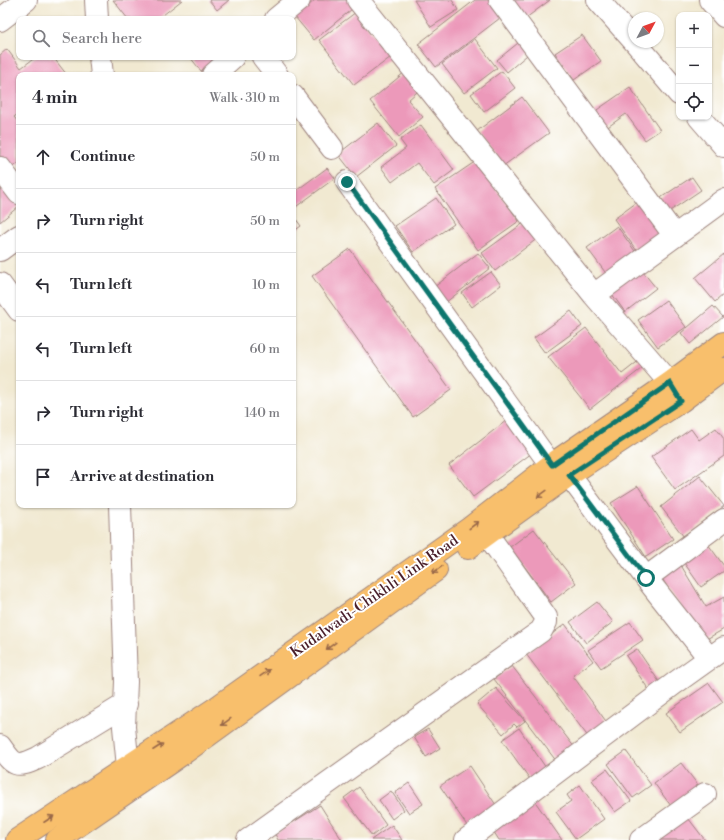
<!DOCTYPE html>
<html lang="en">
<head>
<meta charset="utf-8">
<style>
	body { margin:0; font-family:"Libre Bodoni",serif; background:#f7f7f7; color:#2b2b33 }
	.controls { position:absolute; right:12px; top:12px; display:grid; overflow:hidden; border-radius:8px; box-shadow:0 1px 3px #0004 }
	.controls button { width:36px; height:36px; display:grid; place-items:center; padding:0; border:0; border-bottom:1px solid #e1e1e2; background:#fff; color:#2b2b33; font:20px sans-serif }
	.compass { position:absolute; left:628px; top:12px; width:36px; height:36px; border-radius:50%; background:#fff; box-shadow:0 1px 3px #0004; rotate:49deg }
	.stop { position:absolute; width:12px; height:12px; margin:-9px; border:3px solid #0f766e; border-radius:50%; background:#fff }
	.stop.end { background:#0f766e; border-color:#fff; box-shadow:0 1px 4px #0008 }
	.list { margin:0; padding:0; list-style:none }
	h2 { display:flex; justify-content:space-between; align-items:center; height:52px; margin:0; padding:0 16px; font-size:17px }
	h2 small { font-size:13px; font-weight:400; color:#7c7c81 }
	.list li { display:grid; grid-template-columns:26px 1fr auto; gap:12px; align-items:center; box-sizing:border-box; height:64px; padding:0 16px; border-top:1px solid #e1e1e2 }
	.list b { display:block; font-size:15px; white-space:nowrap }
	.list em { font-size:13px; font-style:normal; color:#7c7c81 }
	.icon { flex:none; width:22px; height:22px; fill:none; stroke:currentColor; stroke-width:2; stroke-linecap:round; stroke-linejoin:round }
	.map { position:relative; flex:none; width:724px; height:840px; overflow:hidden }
	.search { position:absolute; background:#fff; box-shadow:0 1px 3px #0004; left:16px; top:16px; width:280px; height:44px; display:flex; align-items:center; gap:10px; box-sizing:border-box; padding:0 14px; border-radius:8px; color:#7c7c81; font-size:15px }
	.panel { position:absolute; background:#fff; box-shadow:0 1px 3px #0004; left:16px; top:72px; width:280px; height:436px; border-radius:8px }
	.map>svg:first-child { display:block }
</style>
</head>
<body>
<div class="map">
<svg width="724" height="840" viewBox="0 0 724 840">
	<rect width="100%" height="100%" fill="#fff"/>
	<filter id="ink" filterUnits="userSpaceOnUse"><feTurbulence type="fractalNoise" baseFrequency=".025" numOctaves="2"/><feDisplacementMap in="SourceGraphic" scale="8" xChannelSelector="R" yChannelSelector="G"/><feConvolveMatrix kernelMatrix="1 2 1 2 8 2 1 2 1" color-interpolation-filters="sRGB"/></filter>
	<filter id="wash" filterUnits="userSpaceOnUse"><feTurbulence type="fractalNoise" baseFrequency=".012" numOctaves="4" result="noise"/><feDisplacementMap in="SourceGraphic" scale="16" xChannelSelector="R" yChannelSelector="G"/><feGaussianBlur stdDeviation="0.9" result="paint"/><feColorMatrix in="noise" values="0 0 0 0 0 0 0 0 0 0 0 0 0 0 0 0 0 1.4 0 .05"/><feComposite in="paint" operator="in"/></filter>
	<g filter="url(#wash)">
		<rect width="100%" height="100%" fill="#f1e9d1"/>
		<g id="blocks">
			<path fill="#ec99ba" d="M113,0H182L158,19H128Z
				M209,0H229L217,10Z
				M315,0H352L357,5L314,40L295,17Z
				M414,0H452L458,10L431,27Z
				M475,0H492L504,15L436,67L418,44Z
				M513,0H550L526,18Z
				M356,12L391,57L354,85L319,40Z
				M582,35L601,61L574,80L555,53Z
				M475,39L497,68L464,93L442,64Z
				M523,39L533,50L507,72L497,60Z
				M7,49L21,68L36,57H53L67,75H19V113L14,117L19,123V163L10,169L0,156V55Z
				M190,57H219L201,71Z
				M411,67L425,85L408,100L423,117L399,137L370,101Z
				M502,71L515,88L484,112L471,94Z
				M630,87L660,130L645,140L626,114L605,129L594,112Z
				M522,97L549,133L503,166L477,131Z
				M378,123L396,146L356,177L338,154Z
				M421,125L454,170L434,185L417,163L392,182L381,167L406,148L400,140Z
				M476,161L519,221L478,250L435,189Z
				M327,168L335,178L293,209V193Z
				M692,177L701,190L667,213L659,199Z
				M4,187L19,206L0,222V190Z
				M436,198L454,224L413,252L395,226Z
				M640,200L663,233L637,251L614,219Z
				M293,215L301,226L293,232Z
				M525,222L538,238L495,271L482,253Z
				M617,226L637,254L608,276L587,248Z
				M350,249L451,390L413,417L312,276Z
				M478,253L490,268L441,306L429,291Z
				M724,254V294L715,302L695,278Z
				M639,267L656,288L625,312L609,290Z
				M491,272L501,285L472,307L462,293Z
				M666,300L686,327L658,347L638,320Z
				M713,306L723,317L690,344L681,333Z
				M571,311L582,326L545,353L534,338Z
				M586,328L622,374L641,359L646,365L590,409L548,357Z
				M511,417L536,450L473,497L449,465Z
				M716,428L724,439V456L675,490L651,457L691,429L699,440Z
				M700,476L724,506L684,537L661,507Z
				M638,486L673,539L646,557L611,503Z
				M534,529L576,583L551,602L510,547Z
				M705,540L724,566V571L701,587L680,557Z
				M679,562L706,607L724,597V629L703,641L659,574Z
				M597,602L613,622L586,643L570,622Z
				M630,622L643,640L601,668L588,650Z
				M565,624L593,661L573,676L608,724L589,738L526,654Z
				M637,649L660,683L649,690L626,656Z
				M512,666L575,748L557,762L494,679Z
				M709,683L723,702L680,732L666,713Z
				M496,688L525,721L517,727L514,724L503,734L477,704Z
				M519,728L548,771L532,782L502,740Z
				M428,729L440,748L426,757L414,737Z
				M626,751L651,785L633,798L608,764Z
				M681,763L701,789L674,810L654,783Z
				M470,766L498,808L468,827L440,786Z
				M607,769L631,801L615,812L592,780Z
				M409,783L423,804L409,813L395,793Z
				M580,785L604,819L576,839L556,812L571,801L567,795Z
				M359,787L386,825L372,836L344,798Z
				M391,791L404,810L392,819L379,800Z
				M534,800L562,840H499L492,829Z
				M320,805L342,840H278L275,834Z
				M685,814L705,840H652Z
				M392,825L402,840H371Z"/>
		</g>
	</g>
	<g filter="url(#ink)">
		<use href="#blocks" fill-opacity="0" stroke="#9e847e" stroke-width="1"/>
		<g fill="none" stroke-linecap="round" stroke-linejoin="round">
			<g stroke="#9e847e" stroke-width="24">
				<path id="minor" d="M96,0L97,19
					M358,0L594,295L724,200
					M500,0L675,236
					M598,0L634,41
					M710,0L724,16
					M276,19L299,0
					M0,20L26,0
					M635,42L679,94
					M100,57L102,75
					M263,57L277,75
					M213,75L233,57
					M293,96L332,148
					M699,117L724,146
					M0,168L19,193
					M347,182L551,465
					M0,250L19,236
					M0,284L19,310
					M594,295L670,383
					M569,475L646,578
					M120,505L126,682L124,727L128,767
					M709,658L646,578L724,520
					M0,746C14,766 16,768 38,758L126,704
					M248,840L541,631L546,622V617L487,534
					M466,840L675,683L724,648
					M641,840L705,794"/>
			</g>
			<g stroke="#9e847e" stroke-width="24">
				<path id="major" d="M468,548L569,475L681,401L724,369
					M17,840L213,710L470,528L551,465L670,383L724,343
					M57,840L185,752L436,570"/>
			</g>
			<use href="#minor" stroke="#fff" stroke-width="22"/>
			<use href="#major" stroke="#f8bf6c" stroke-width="22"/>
		</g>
		<defs><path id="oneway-shaft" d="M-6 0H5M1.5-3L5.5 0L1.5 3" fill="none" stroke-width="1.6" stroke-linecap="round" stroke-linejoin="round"/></defs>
		<g stroke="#986748">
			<use href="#oneway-shaft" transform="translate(542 494) rotate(144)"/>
			<use href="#oneway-shaft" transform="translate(474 525) rotate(-37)"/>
			<use href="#oneway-shaft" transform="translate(437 570) rotate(144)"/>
			<use href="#oneway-shaft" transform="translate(331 646) rotate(144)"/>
			<use href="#oneway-shaft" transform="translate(265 673) rotate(-35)"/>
			<use href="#oneway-shaft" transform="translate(226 722) rotate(144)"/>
			<use href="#oneway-shaft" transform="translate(158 747) rotate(-33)"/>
			<use href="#oneway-shaft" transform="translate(49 819) rotate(-33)"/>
		</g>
	</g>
	<g fill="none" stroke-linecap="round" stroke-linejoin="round" filter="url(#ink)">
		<path stroke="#0f766e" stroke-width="5" d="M347,182L552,465L670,383L681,401L569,475L646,578"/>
	</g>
	<g text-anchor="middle" stroke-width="4" stroke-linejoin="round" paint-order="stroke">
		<g font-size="15" fill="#4a1f2b" stroke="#fff">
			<text transform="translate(374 596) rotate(-35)" y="5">Kudalwadi-Chikhli Link Road</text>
		</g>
	</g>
</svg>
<div class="controls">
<button>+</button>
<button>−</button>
<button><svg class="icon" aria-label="locate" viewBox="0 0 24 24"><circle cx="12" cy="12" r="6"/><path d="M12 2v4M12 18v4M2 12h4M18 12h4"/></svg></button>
</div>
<svg class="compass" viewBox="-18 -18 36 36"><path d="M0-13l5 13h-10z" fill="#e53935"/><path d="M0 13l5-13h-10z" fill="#7c7c81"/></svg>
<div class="stop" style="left:646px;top:578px"></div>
<div class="stop end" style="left:347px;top:182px"></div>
<div class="search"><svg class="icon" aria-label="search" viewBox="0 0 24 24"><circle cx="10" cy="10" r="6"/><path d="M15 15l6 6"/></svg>Search here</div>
<section class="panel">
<h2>4 min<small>Walk · 310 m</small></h2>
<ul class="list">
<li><svg class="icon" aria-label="ahead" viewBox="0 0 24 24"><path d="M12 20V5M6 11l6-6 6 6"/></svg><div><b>Continue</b></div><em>50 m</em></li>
<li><svg class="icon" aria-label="right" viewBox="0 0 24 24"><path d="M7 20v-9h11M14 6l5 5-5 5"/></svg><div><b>Turn right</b></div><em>50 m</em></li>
<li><svg class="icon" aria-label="left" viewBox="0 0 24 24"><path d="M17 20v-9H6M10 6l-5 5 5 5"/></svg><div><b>Turn left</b></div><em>10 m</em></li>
<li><svg class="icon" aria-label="left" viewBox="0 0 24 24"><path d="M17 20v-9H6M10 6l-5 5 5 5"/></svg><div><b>Turn left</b></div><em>60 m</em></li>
<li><svg class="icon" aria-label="right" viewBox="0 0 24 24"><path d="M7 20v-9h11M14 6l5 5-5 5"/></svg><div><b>Turn right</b></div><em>140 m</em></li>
<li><svg class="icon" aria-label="arrive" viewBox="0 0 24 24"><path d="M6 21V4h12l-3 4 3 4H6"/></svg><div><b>Arrive at destination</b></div></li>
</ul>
</section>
</div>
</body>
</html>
